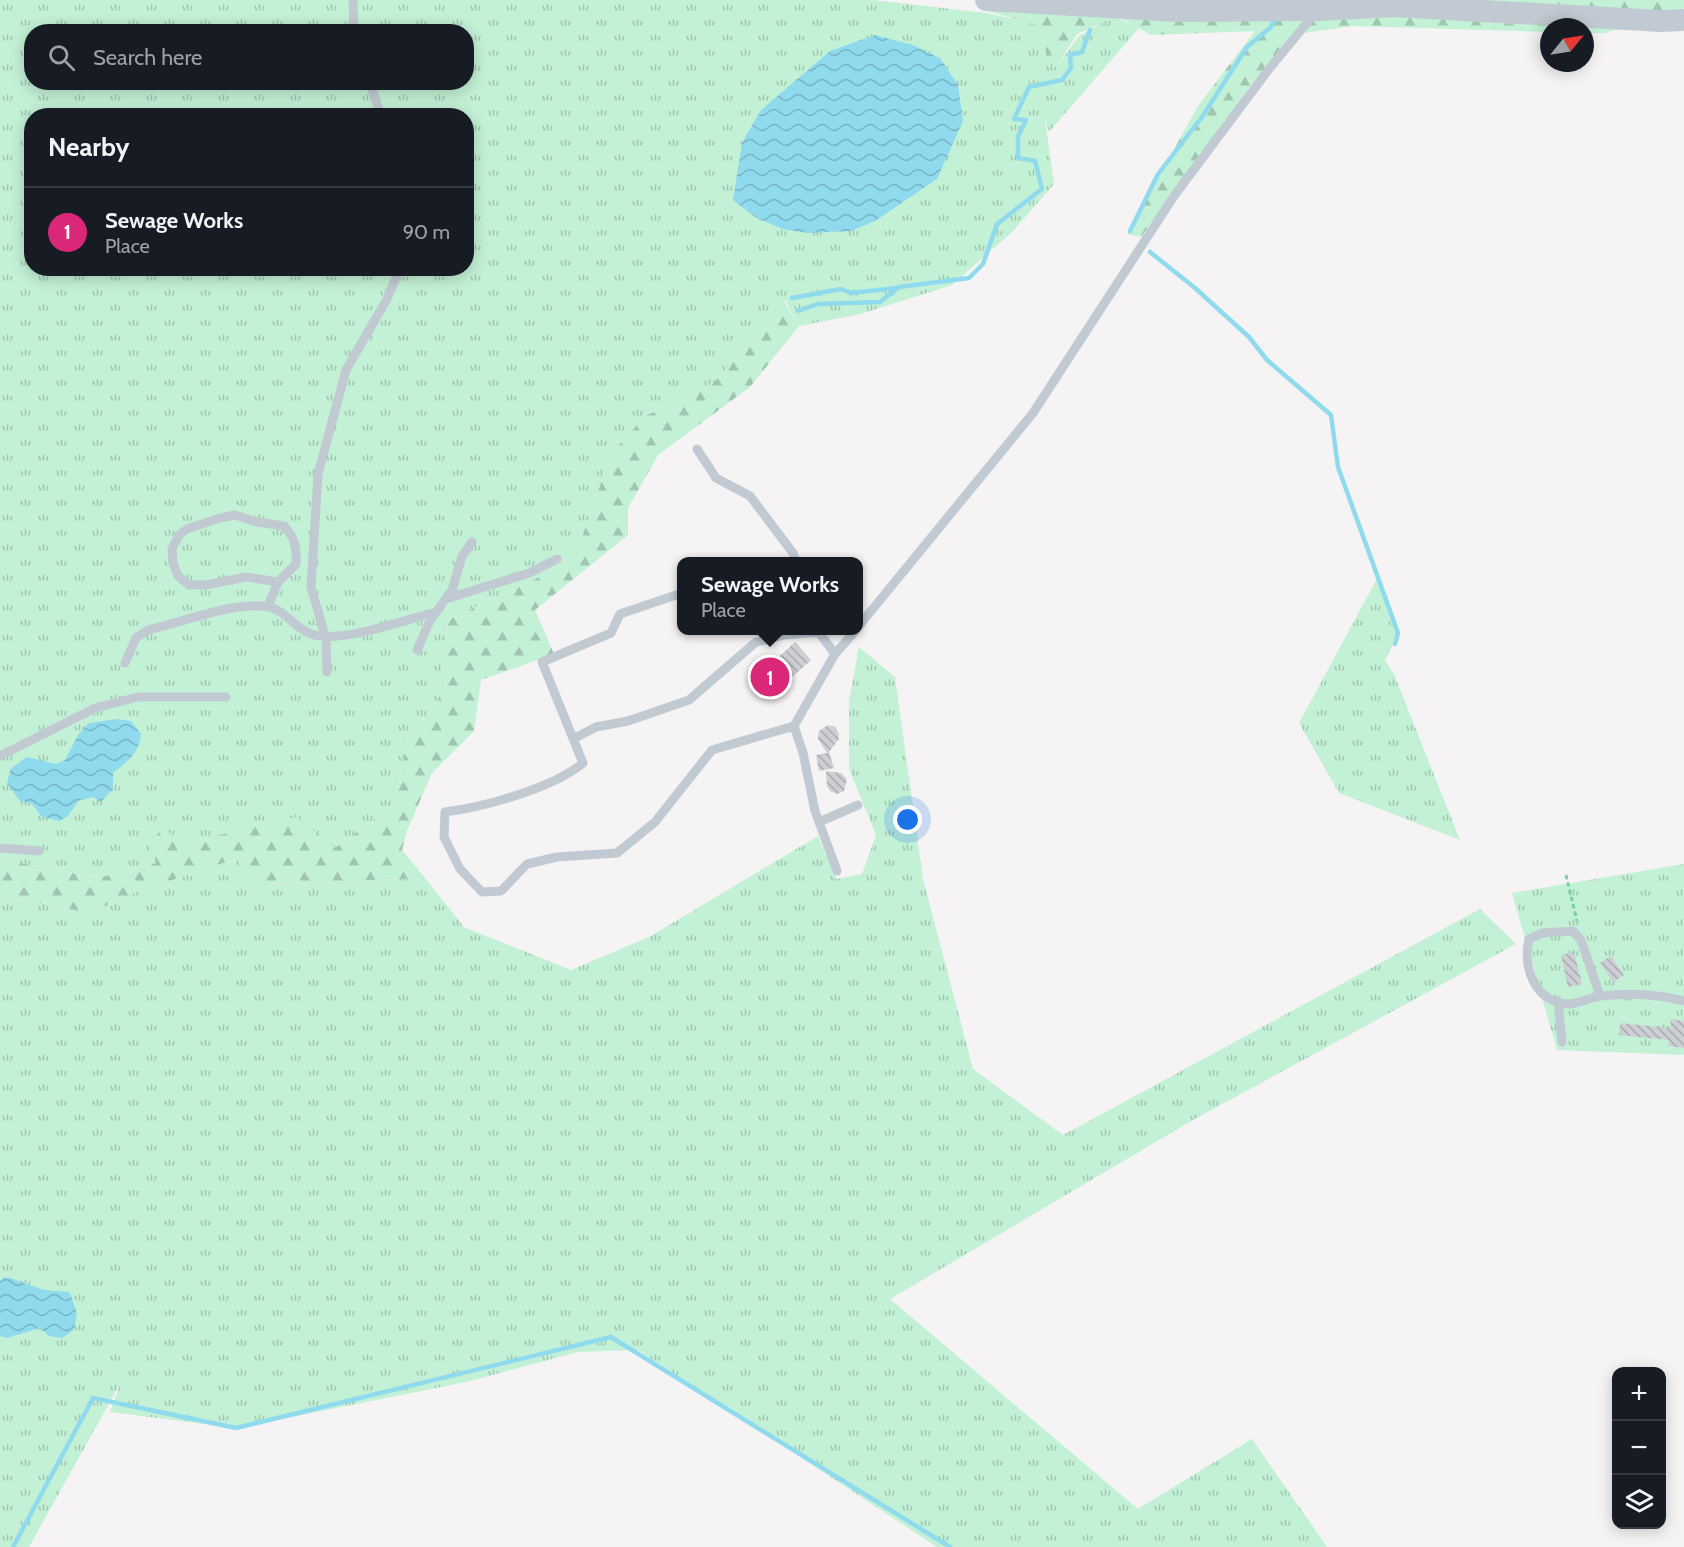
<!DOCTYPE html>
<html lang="en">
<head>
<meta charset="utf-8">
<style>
	body { margin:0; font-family:Cabin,sans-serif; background:#242831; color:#f1f3f6 }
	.controls { position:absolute; right:18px; bottom:18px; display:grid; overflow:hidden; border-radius:12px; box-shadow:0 3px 15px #0003 }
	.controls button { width:54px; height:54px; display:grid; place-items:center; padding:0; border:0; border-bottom:2px solid #363941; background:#171b24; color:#f1f3f6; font:30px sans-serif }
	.compass { position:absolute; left:1540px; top:18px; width:54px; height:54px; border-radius:50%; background:#171b24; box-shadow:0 3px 15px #0003; rotate:60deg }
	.you { position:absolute; left:908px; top:820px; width:21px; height:21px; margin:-15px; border:4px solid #fff; border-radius:50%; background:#1a73e8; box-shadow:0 0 0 9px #1a73e833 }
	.badge { display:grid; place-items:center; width:39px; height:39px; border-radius:50%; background:#db2777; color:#fff; font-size:20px; font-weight:700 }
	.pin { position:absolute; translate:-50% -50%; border:3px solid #fff; box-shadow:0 2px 6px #0006 }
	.popup { position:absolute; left:677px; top:557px; width:186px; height:78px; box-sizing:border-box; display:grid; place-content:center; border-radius:12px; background:#171b24; filter:drop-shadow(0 2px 4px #0005); font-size:20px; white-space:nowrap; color:#9ea1a6 }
	.popup b { font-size:22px; color:#f1f3f6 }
	.popup::after { content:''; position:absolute; left:50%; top:100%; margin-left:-12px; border:12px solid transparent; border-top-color:#171b24 }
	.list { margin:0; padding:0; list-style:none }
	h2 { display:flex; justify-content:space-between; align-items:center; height:78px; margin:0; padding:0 24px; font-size:26px }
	h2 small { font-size:20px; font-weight:400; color:#9ea1a6 }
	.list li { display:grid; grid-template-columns:39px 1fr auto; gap:18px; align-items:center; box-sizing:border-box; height:90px; padding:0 24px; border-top:2px solid #363941 }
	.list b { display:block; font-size:22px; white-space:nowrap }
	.list p { margin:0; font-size:20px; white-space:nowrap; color:#9ea1a6 }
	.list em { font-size:20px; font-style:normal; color:#9ea1a6 }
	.icon { flex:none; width:33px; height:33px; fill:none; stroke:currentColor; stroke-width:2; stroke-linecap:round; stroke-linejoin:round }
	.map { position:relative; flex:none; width:1684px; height:1547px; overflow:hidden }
	.search { position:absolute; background:#171b24; box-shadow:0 3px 15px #0003; left:24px; top:24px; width:450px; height:66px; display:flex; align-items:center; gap:15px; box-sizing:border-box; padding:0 21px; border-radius:24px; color:#9ea1a6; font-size:22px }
	.panel { position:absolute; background:#171b24; box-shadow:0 3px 15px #0003; left:24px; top:108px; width:450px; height:168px; border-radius:24px }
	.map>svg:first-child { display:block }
</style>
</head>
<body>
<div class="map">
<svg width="1684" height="1547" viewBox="0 0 1684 1547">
	<defs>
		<pattern id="grass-tufts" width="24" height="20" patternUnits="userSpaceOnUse" patternTransform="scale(1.5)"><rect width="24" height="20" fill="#c3f1d5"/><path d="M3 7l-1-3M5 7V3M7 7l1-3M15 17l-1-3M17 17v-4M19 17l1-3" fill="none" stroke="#a0c6b0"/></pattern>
		<pattern id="forest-firs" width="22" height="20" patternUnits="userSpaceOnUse" patternTransform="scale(1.5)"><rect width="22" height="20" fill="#c3f1d5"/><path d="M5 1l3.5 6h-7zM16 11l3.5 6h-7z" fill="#a0c6b0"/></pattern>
		<pattern id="water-waves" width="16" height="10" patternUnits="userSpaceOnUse" patternTransform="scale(1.5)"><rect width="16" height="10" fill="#90daee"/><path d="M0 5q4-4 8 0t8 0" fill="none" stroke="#78b4c4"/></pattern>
		<pattern id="building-back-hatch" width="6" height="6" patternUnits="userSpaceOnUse" patternTransform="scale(1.5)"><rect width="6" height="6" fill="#cdcfd5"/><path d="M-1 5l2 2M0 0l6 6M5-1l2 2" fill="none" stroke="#a8abb0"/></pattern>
	</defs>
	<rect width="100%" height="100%" fill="#f5f3f3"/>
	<path fill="url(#grass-tufts)" fill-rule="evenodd" d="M0,0H873L986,13L1046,26L1056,67L1079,36L1113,16L1139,28L1049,132L1045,119L1054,184L1012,232L952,285L861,314L799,326L785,300L734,343L726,373L704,389L645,416L611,454L579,546L548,573L448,620L439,698L408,739L394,805L335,848L190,845L162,830L157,863L98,878L0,859ZM32,32H466V82H32ZM32,116H466V268H32Z
		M1378,577L1398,633L1385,661L1394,674L1460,840L1339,793L1299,723Z
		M859,647L895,677L923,879L973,1069L1063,1135L1480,909L1516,944L1193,1120L890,1299L1138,1509L1252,1439L1327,1547H937L638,1350L578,1352L466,1382L236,1428L110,1412L120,1384L29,1547H0V898L6,896L90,913L134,893L238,858L266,885L425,878L464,927L571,970L649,937L818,836L836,879L862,874L876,835L849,769V701Z
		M1684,864V1055L1557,1050L1512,893Z"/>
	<path fill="url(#forest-firs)" d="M1026,0H1684V8L1605,33H1585V27H1549V32L1354,26L1295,34L1256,78L1141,237L1127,234L1198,106L1255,31L1151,35L1117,16L1077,34L1056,67L1047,60L1043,27L984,10Z
		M784,301L799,326L750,387L658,455L628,508V535L535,610L554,654L481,680L474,731L432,773L407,831L402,850L425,878L266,885L246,875L238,858L134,893L90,913L6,896L0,898V859L98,878L156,863L149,845L162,829L186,843L297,817L335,848L394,805L408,739L439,698L448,620L548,573L579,546L611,454L645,416L704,389L725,373L734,343Z"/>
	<path fill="url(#water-waves)" d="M875,35L913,45L940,58L958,85L963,121L937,179L875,221L851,231L808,233L782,229L755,217L733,200L742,143L761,110L830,51Z
		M117,719L131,721L141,734C139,754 128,761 113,773V789L101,802L93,797L78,801L68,816L59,821L42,817L31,803L20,801L7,783L11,768L27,757L56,764L65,760L78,735L89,723Z
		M4,1277C19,1279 31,1287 46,1290C55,1292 62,1290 70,1293L77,1313L74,1330L62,1338L49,1336L40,1328L7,1338L0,1336V1281Z"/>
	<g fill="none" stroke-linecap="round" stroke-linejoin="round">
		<path stroke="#90daee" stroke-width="4.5" d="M1130,231L1158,174L1202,117L1247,47L1270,28L1277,17
			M1150,252L1195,288L1249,337L1267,360L1331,415L1338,467L1398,633L1395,644
			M792,298L841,289L851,293L897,288
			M798,311L818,304L880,302L899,287L969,278L983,264L997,224L1042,189L1035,161L1018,158V137L1026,120L1014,119L1029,87L1062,80L1071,68L1070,55L1082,52L1090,30
			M13,1547L93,1398L236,1428L611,1337L950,1547"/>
	</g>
	<path fill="url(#building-back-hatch)" d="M795,642L811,660L788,681L790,683L777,697L750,670L763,656L771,664Z
		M828,725L835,727L839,734V739L829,752L834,768L819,771L816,755L827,753L818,739L819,731Z
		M826,771L841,773L847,779L844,791L837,794L830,791L827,786Z
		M1574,952L1582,984L1568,987L1561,955Z
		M1611,956L1624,975L1613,982L1600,963Z
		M1671,1019L1684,1021V1048L1668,1046L1669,1040L1619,1035L1620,1023L1670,1028Z"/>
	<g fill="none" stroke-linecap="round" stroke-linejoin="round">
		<path stroke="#7ad0a6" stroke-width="3" stroke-dasharray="4.5 3" stroke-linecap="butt" d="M1566,875L1577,921"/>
		<path stroke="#c1cad2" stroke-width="9" d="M353,0L354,32
			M370,82L381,116
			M697,449L716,478L750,496L793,553L796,562
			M682,593L620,614L611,633L542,662L583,763C553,788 484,807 445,812L444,837L460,869L482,892L501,891L527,864L557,857L617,853L655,822L712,750L794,726L835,654L856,630
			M446,599L529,573L557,559
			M268,606L278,582L296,564C297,548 295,538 284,526L257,522L235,515L220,518L187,529L179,535L172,549L173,563L178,576L189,585H206L246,577L278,582
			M858,627L1033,413L1174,196L1269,69L1316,12
			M817,630L835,654
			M417,650L430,621L452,590L462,556L472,542
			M125,663L136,638L148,630C184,622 229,603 265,606C284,608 294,628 311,634C342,644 403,620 436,612
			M327,672L326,639L311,587L318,474L346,370L387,299L400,268
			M794,726L803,753L815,811L837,871
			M573,739L596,727L628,721L689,700L756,642L785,635L818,632
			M0,756L95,708L138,697H226
			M819,822L858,805
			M0,848L39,851
			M1600,996L1581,940L1573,931L1543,933L1529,939C1522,967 1535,1003 1569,1004C1579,1004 1590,997 1601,996C1628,993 1658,994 1684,1001
			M1558,1001L1562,1042"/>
		<path stroke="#c1cad2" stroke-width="22" d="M986,0L1177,11L1318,10L1394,6L1661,21L1684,20"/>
	</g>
</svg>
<div class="controls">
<button>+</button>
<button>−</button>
<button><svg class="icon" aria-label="layers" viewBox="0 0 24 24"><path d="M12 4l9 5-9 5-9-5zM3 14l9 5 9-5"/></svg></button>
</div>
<svg class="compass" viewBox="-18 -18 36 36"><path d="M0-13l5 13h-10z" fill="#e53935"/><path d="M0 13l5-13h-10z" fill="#9ea1a6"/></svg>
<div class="you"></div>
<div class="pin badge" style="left:770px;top:677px">1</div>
<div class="popup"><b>Sewage Works</b>Place</div>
<div class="search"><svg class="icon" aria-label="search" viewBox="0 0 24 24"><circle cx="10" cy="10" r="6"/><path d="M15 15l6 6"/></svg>Search here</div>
<section class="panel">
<h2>Nearby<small></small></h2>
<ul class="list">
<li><span class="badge">1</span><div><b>Sewage Works</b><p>Place</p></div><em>90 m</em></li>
</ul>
</section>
</div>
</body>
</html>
